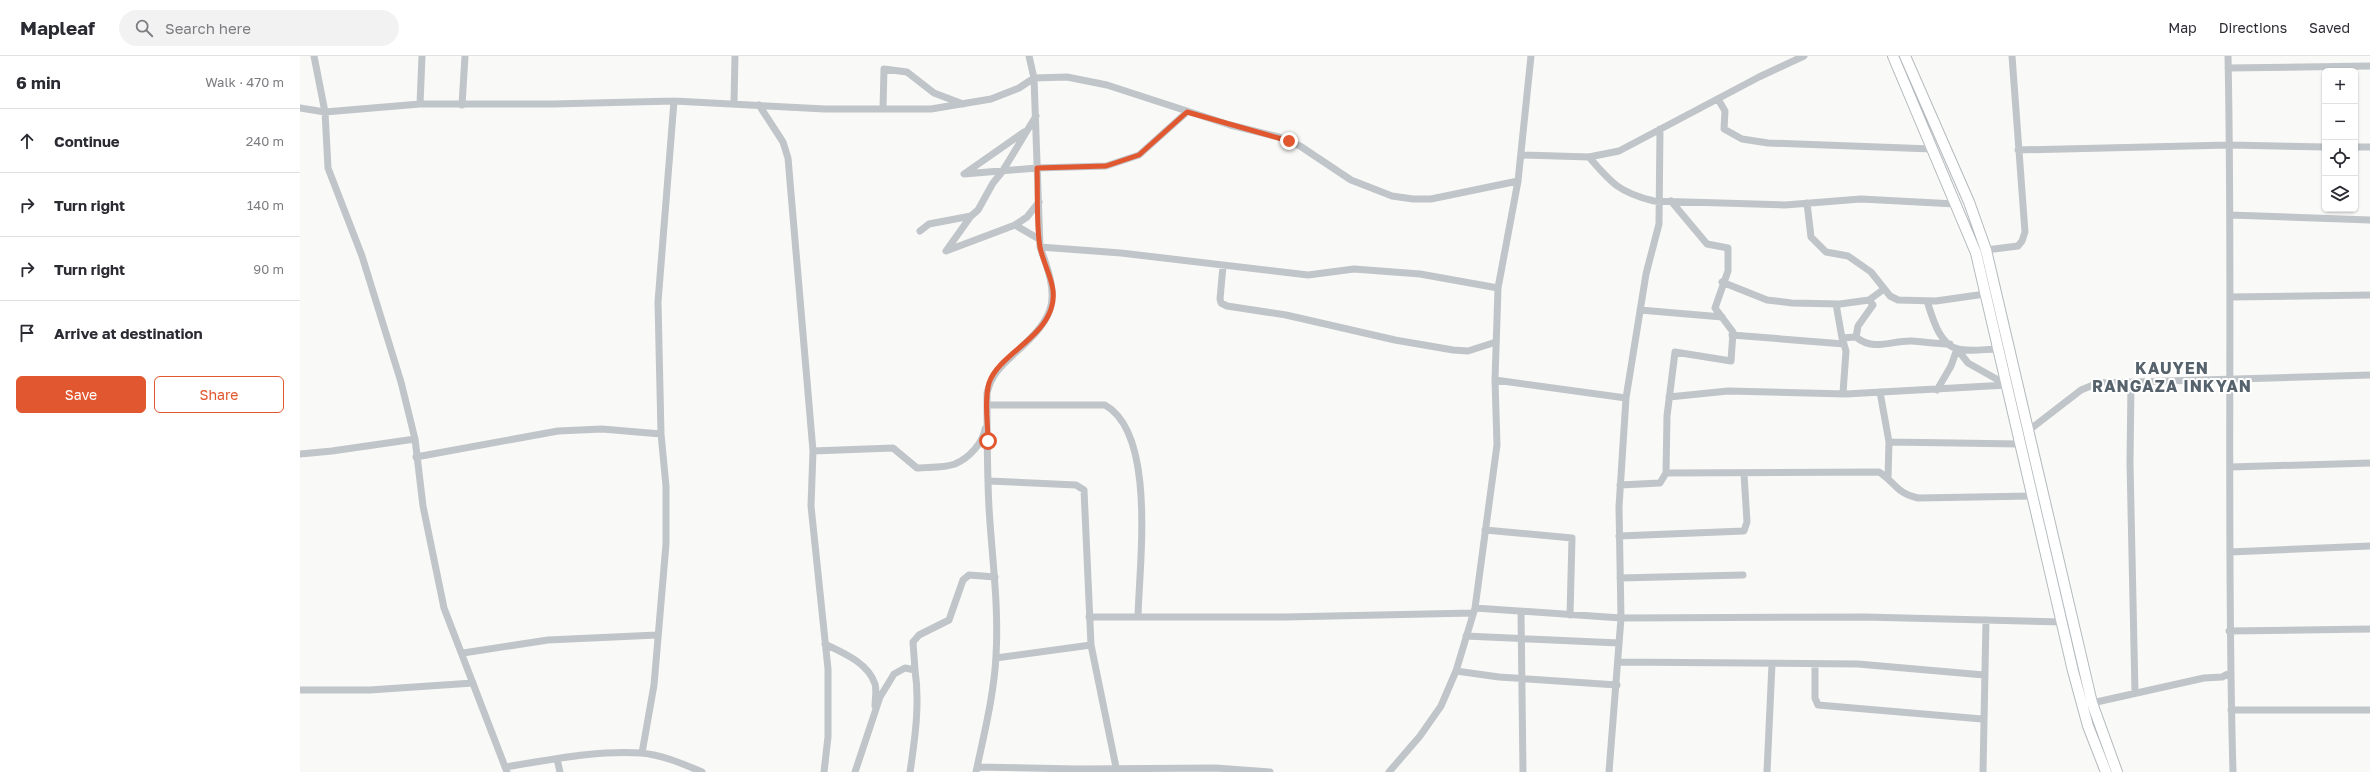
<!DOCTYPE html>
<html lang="en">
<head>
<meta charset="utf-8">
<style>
	body { margin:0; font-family:"Golos Text",sans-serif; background:#f2f2f3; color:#2b2b33 }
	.controls { position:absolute; right:12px; top:12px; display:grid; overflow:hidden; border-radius:6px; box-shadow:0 1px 3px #0004 }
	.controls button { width:36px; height:36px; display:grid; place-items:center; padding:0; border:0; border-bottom:1px solid #e1e1e2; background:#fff; color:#2b2b33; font:20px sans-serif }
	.stop { position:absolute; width:12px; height:12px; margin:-9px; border:3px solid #e1572f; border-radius:50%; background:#fff }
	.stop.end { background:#e1572f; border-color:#fff; box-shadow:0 1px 4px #0008 }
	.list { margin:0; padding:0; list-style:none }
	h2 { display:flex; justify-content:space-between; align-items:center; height:52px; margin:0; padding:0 16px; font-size:17px }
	h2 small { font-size:13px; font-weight:400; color:#7c7c81 }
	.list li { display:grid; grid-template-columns:26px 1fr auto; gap:12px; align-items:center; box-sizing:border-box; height:64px; padding:0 16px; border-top:1px solid #e1e1e2 }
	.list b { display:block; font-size:15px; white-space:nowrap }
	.list em { font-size:13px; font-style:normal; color:#7c7c81 }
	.actions { display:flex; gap:8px; padding:12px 16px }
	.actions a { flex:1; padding:9px 0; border:1px solid #e1572f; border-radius:6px; text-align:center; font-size:14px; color:#e1572f }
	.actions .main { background:#e1572f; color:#fff }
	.icon { flex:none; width:22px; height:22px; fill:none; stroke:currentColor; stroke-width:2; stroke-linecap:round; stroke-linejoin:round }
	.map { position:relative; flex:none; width:2070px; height:716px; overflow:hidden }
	header { display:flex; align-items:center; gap:24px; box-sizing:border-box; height:56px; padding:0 20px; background:#fff; border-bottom:1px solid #e1e1e2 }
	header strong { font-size:19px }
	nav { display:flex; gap:22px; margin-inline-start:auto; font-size:14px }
	.search { width:280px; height:36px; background:#f2f2f3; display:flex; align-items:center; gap:10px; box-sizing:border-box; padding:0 14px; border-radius:22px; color:#7c7c81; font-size:15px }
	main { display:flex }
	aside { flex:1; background:#fff }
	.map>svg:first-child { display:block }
</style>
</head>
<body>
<header>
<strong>Mapleaf</strong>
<div class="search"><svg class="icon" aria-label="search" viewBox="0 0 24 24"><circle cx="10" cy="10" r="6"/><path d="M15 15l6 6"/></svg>Search here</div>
<nav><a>Map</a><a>Directions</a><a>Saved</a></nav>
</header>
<main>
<aside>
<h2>6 min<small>Walk · 470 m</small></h2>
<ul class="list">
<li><svg class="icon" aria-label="ahead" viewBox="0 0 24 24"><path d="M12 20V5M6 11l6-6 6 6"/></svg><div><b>Continue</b></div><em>240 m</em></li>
<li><svg class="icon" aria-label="right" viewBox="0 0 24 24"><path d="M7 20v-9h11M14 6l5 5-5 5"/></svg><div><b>Turn right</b></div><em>140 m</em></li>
<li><svg class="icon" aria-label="right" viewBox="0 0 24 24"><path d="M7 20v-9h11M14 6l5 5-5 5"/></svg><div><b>Turn right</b></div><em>90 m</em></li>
<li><svg class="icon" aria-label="arrive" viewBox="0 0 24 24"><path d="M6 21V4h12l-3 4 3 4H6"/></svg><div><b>Arrive at destination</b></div></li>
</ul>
<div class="actions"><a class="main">Save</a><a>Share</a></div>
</aside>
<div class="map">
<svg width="2070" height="716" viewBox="0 0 2070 716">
	<rect width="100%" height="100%" fill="#f9f9f7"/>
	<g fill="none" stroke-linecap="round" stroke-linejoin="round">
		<g stroke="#b3b9bd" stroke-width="12">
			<path id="secondary" d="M1593,0L1676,197L1773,615L1788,670L1806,716
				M1605,0L1669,146L1686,194L1792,647L1817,716"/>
		</g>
		<path stroke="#c0c5c9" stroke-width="7" d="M14,0L25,56L28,112L62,200L101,326L115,383L123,450L144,552L207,716
			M729,0L734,22L740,191L821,197L1008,219L1054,213L1120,218L1198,232
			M1928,0C1933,239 1926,477 1933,716
			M1928,12L2070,10
			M1418,43L1425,55L1424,73L1442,83L1468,87L1632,93
			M434,47L435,0
			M120,48L122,0
			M162,49L165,0
			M459,49L483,86L488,102L513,395L511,450L528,613V681L524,716
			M0,52L25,56L120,48H253L374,45L525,53H631L691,43L719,32L734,22L767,21L807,29L930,69L979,81L1000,90L1051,124L1092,140L1113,143H1131L1218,125
			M583,53L584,13L607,16L634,37L663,48
			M736,60L702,116L693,127L678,154L671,160L646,195L715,169L727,161L739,146
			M724,76L664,118L737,112L806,110L839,99L887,56
			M2055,91H2070
			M1718,94L1930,89L2025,91
			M1221,99L1289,101L1319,95L1459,21L1504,0
			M1289,101C1311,127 1320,137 1354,145L1485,149L1561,143L1655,148
			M1507,147L1511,181L1526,196L1548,200L1571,216L1590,240L1598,244L1636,245L1685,238
			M1930,159L2070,164
			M715,169L739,183
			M620,175L629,168L671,160
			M1686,194L1718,190L1722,185L1725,176L1712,0
			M923,210L920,243L921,247L927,250L986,259L1095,284L1153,294L1168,295L1196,286
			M1422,226L1467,244L1492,247L1540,248L1569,244L1584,233
			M1930,241L2070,239
			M1569,244L1573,249L1558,270L1556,281C1574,296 1592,284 1612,285C1625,286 1637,288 1650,288
			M1627,245C1632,260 1639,289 1658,293C1670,296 1686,293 1698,293
			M1536,248L1542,282L1556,281
			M1340,254L1422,261
			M1432,279L1544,288
			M1542,282L1546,295L1543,337
			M1657,293L1668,307L1707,329
			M1195,324L1326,342
			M1831,327L1830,407L1835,637
			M1637,334L1651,310L1657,293
			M1580,336L1589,386L1588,421
			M1369,341L1428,335L1546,338L1707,329
			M687,349H805C857,378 839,510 838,561
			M1728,375L1781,334L1798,327L2070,319
			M1589,386L1720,388
			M513,395L593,392L617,412C629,411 644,412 655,408C669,402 683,387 685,373
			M0,398L32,395L115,383
			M116,401L258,375L302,373L361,378
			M1931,411L2070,407
			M1366,417L1579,416C1595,426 1597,438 1618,442L1732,440
			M689,425L776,429L784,434L791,589L817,716
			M1320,429L1360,427L1366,417L1367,360L1375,296L1431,305L1433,276L1415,252L1428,215V192L1407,188L1371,145
			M1185,474L1272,482L1270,559
			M1319,480L1444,475L1447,466L1444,418
			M1930,496L2070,490
			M1320,522L1443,519
			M1175,552L1321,562L1565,561L1762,566
			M1221,556L1223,716
			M789,561H985L1173,557
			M1929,575L2070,573
			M1166,580L1319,587
			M525,588C544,597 568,607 575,628C577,634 575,644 575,650
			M163,597L248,584L357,579
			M696,602L791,589
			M1318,606L1558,608L1684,619
			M1515,608V642L1518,649L1682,663
			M615,614L613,586L619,579L649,564L663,524L669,519L695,521
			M1156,615L1199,621L1317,629
			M0,634H70L173,627
			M1792,647L1904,622L1922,621L1930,617
			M1931,654H2070
			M342,697L354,629L366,488V430L361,378L358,246L374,45
			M257,703L260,716
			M205,711C250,704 296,694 341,697C363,699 383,708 402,716
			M677,711L778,713L916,712L970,716
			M555,716L580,641L594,618L605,612L615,614C620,647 615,683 610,716
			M676,716C684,678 694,639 696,600C699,550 692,502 689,452C687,414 687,375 687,337C691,319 701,310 714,298C758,259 760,244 740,191
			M1089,716L1120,680L1141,650L1156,615L1175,552L1197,389L1195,324L1198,232L1218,125L1231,0
			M1309,716L1321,562L1319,451L1326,342L1346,218L1359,168L1360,73
			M1467,716L1472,608
			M1683,716L1686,564"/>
		<use href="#secondary" stroke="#fff" stroke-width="10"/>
	</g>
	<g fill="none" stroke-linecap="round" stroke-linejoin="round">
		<path stroke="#e1572f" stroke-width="5" d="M688,385C688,367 684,345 689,327C698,300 741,284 751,253C759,231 744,212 740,191C736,170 738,134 737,112L806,110L839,99L887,56L989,85"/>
	</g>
	<g text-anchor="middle" stroke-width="4" stroke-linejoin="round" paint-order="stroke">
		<g font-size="16" font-weight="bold" letter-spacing="1" fill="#56636c" stroke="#fff">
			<text x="1872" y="318">KAUYEN<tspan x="1872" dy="18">RANGAZA INKYAN</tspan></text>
		</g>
	</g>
</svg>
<div class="controls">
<button>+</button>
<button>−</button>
<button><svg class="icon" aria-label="locate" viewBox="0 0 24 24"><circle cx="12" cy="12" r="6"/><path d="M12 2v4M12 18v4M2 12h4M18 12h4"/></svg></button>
<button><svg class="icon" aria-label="layers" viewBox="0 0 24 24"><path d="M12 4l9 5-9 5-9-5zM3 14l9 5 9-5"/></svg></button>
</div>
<div class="stop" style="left:688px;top:385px"></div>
<div class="stop end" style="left:989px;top:85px"></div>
</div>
</main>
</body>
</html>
